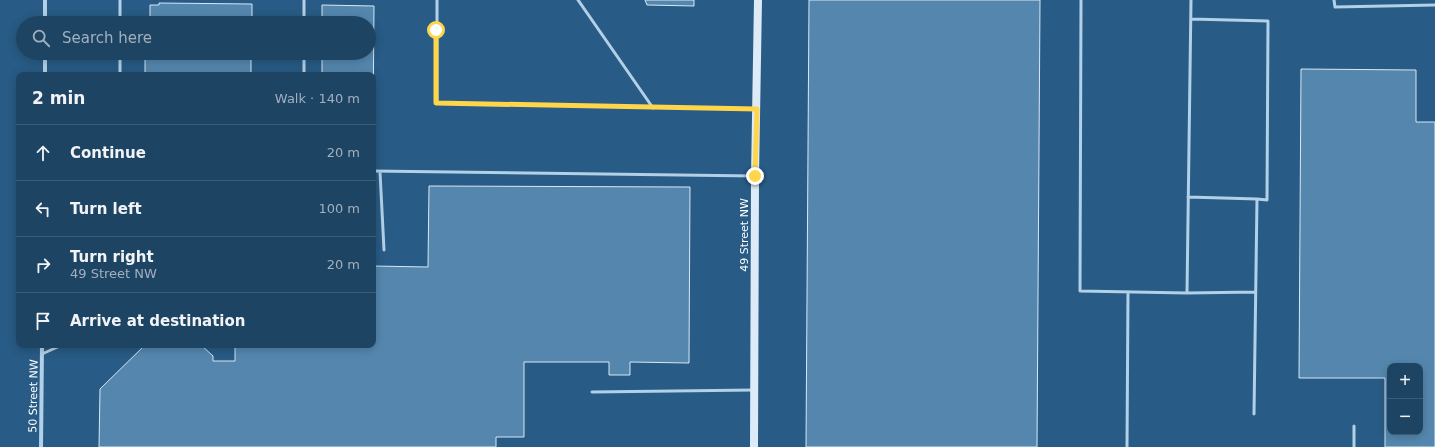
<!DOCTYPE html>
<html lang="en">
<head>
<meta charset="utf-8">
<style>
	body { margin:0; font-family:"DejaVu Sans",sans-serif; background:#264b6a; color:#f1f3f6 }
	.controls { position:absolute; right:12px; bottom:12px; display:grid; overflow:hidden; border-radius:8px; box-shadow:0 2px 10px #0003 }
	.controls button { width:36px; height:36px; display:grid; place-items:center; padding:0; border:0; border-bottom:1px solid #3c5c78; background:#1e4464; color:#f1f3f6; font:20px sans-serif }
	.stop { position:absolute; width:12px; height:12px; margin:-9px; border:3px solid #ffd54a; border-radius:50%; background:#fff }
	.stop.end { background:#ffd54a; border-color:#fff; box-shadow:0 1px 4px #0008 }
	.list { margin:0; padding:0; list-style:none }
	h2 { display:flex; justify-content:space-between; align-items:center; height:52px; margin:0; padding:0 16px; font-size:17px }
	h2 small { font-size:13px; font-weight:400; color:#a1b0bf }
	.list li { display:grid; grid-template-columns:26px 1fr auto; gap:12px; align-items:center; box-sizing:border-box; height:56px; padding:0 16px; border-top:1px solid #3c5c78 }
	.list b { display:block; font-size:15px; white-space:nowrap }
	.list p { margin:0; font-size:13px; white-space:nowrap; color:#a1b0bf }
	.list em { font-size:13px; font-style:normal; color:#a1b0bf }
	.icon { flex:none; width:22px; height:22px; fill:none; stroke:currentColor; stroke-width:2; stroke-linecap:round; stroke-linejoin:round }
	.map { position:relative; flex:none; width:1435px; height:447px; overflow:hidden }
	.search { position:absolute; background:#1e4464; box-shadow:0 2px 10px #0003; left:16px; top:16px; width:360px; height:44px; display:flex; align-items:center; gap:10px; box-sizing:border-box; padding:0 14px; border-radius:22px; color:#a1b0bf; font-size:15px }
	.panel { position:absolute; background:#1e4464; box-shadow:0 2px 10px #0003; left:16px; top:72px; width:360px; height:276px; border-radius:8px }
	.map>svg:first-child { display:block }
</style>
</head>
<body>
<div class="map">
<svg width="1435" height="447" viewBox="0 0 1435 447">
	<rect width="100%" height="100%" fill="#285b85"/>
	<path fill="#5587ae" stroke="#d6e8f6" fill-rule="evenodd" d="M645,0H694V6L647,5Z
		M809,0H1040L1037,447H806Z
		M159,3L252,4V23H150V5H159Z
		M322,5L374,6L373,128V75H322V53H369V23H322Z
		M148,53H251V75H145V56Z
		M1301,69L1416,70V122H1435V447H1385V378H1299ZM1390,366H1420V432H1390Z
		M429,186L690,187L689,363L630,362V375H609V362H524V437H496V447H99L100,389L145,345H201L213,356V361H235V345H373V266L428,267Z"/>
	<g fill="none" stroke-linecap="round" stroke-linejoin="round">
		<path stroke="#b2d0e7" stroke-width="3" d="M304,0V23
			M437,0V103L756,109
			M578,0L653,108
			M1081,0L1080,291L1187,293L1191,0
			M1334,0L1335,7L1435,5
			M1191,19L1268,21L1267,200L1257,199
			M120,23V0
			M304,53V75
			M120,75V53
			M373,171L755,176
			M380,172L384,250
			M1188,197L1257,199L1254,414
			M1187,293L1255,292
			M42,354L62,345
			M592,392L754,390
			M1127,447L1128,292
			M1354,447V426"/>
		<path stroke="#b2d0e7" stroke-width="4" d="M45,23V0
			M45,75V53
			M41,447L42,345"/>
		<path stroke="#dcebf7" stroke-width="8" d="M754,447L755,176L758,0"/>
	</g>
	<g fill="none" stroke-linecap="round" stroke-linejoin="round">
		<path stroke="#ffd54a" stroke-width="5" d="M436,30V103L757,109L755,176"/>
	</g>
	<g text-anchor="middle" stroke-width="3.5" stroke-linejoin="round" paint-order="stroke">
		<g font-size="11" fill="#fff" stroke="#285b85">
			<text transform="translate(744 235) rotate(-90)" y="4">49 Street NW</text>
			<text transform="translate(33 396) rotate(-89)" y="4">50 Street NW</text>
		</g>
	</g>
</svg>
<div class="controls">
<button>+</button>
<button>−</button>
</div>
<div class="stop" style="left:436px;top:30px"></div>
<div class="stop end" style="left:755px;top:176px"></div>
<div class="search"><svg class="icon" aria-label="search" viewBox="0 0 24 24"><circle cx="10" cy="10" r="6"/><path d="M15 15l6 6"/></svg>Search here</div>
<section class="panel">
<h2>2 min<small>Walk · 140 m</small></h2>
<ul class="list">
<li><svg class="icon" aria-label="ahead" viewBox="0 0 24 24"><path d="M12 20V5M6 11l6-6 6 6"/></svg><div><b>Continue</b></div><em>20 m</em></li>
<li><svg class="icon" aria-label="left" viewBox="0 0 24 24"><path d="M17 20v-9H6M10 6l-5 5 5 5"/></svg><div><b>Turn left</b></div><em>100 m</em></li>
<li><svg class="icon" aria-label="right" viewBox="0 0 24 24"><path d="M7 20v-9h11M14 6l5 5-5 5"/></svg><div><b>Turn right</b><p>49 Street NW</p></div><em>20 m</em></li>
<li><svg class="icon" aria-label="arrive" viewBox="0 0 24 24"><path d="M6 21V4h12l-3 4 3 4H6"/></svg><div><b>Arrive at destination</b></div></li>
</ul>
</section>
</div>
</body>
</html>
